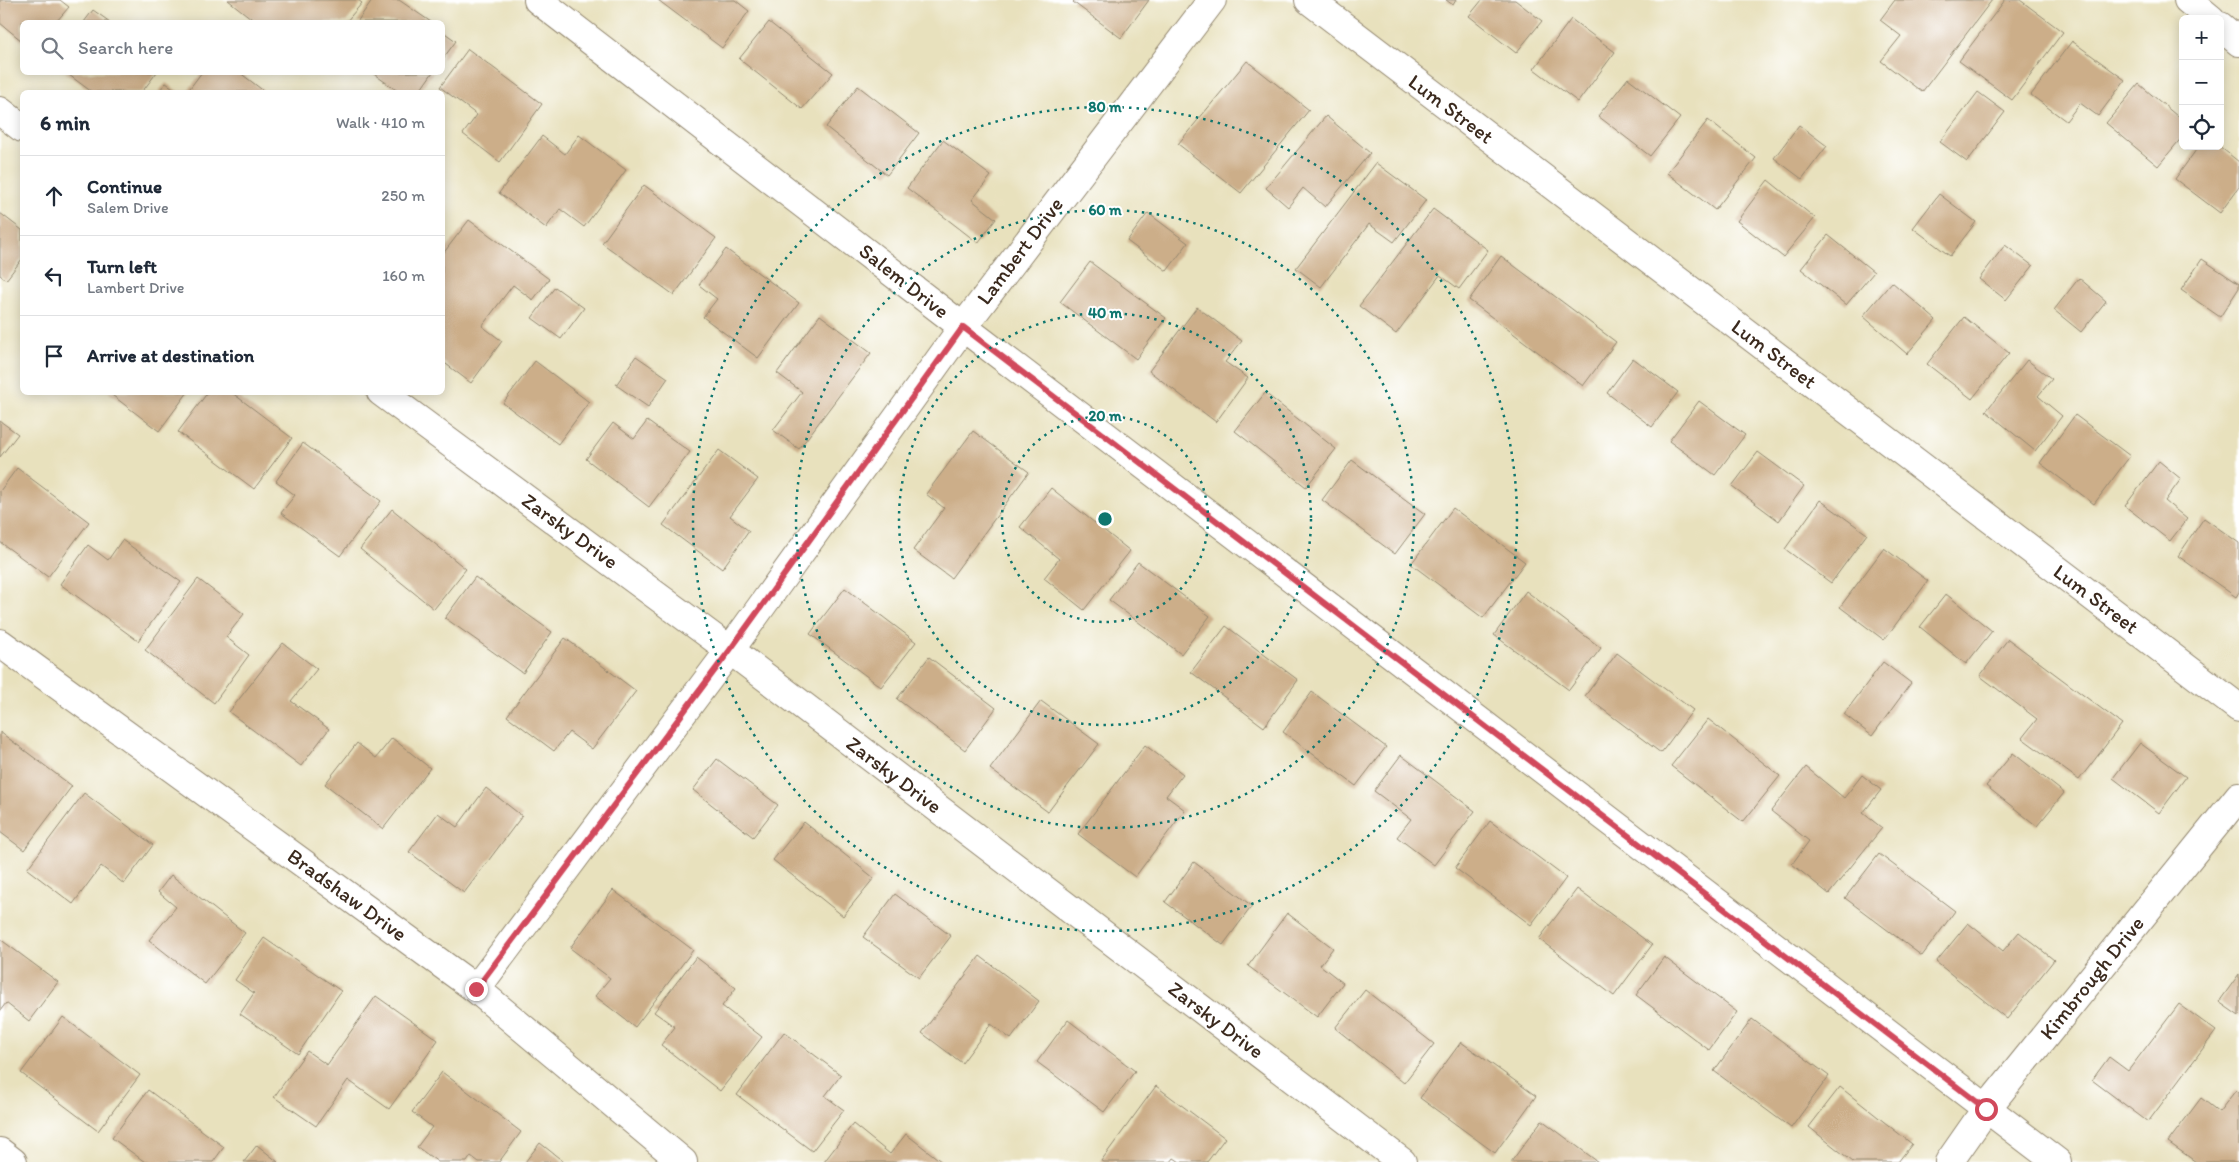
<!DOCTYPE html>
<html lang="en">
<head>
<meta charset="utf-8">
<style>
	body { margin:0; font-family:Itim,sans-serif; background:#f6f6f7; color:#1f2937 }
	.controls { position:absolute; right:15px; top:15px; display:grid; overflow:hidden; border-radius:8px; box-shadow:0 2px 12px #0003 }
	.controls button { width:45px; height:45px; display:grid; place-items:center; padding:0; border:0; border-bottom:1px solid #e0e1e3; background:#fff; color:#1f2937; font:25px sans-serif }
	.stop { position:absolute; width:15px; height:15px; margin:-11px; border:4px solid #d1495b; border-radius:50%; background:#fff }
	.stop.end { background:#d1495b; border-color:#fff; box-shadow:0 1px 5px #0008 }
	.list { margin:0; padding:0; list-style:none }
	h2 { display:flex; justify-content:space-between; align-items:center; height:65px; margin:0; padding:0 20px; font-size:21px }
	h2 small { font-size:16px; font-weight:400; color:#747a83 }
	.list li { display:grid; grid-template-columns:32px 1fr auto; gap:15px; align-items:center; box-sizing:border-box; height:80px; padding:0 20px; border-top:1px solid #e0e1e3 }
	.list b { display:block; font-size:19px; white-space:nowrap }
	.list p { margin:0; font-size:16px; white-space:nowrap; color:#747a83 }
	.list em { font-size:16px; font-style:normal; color:#747a83 }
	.icon { flex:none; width:28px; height:28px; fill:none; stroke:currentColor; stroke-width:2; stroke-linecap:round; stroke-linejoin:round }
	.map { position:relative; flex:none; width:2239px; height:1162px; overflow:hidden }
	.search { position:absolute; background:#fff; box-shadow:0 2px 12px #0003; left:20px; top:20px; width:425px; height:55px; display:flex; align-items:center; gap:12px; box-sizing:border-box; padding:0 18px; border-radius:8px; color:#747a83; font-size:19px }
	.panel { position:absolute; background:#fff; box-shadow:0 2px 12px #0003; left:20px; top:90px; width:425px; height:305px; border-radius:8px }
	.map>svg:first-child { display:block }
</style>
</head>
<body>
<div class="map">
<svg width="2239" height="1162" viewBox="0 0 2239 1162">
	<rect width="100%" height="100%" fill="#fff"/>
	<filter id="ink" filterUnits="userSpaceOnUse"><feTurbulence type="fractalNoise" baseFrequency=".02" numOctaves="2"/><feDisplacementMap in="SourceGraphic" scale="10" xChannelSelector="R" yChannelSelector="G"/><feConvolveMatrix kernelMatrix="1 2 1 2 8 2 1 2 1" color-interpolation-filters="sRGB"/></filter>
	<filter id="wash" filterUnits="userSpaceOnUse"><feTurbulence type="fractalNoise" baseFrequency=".0096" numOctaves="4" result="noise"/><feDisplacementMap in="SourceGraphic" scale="20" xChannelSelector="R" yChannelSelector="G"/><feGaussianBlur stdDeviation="1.12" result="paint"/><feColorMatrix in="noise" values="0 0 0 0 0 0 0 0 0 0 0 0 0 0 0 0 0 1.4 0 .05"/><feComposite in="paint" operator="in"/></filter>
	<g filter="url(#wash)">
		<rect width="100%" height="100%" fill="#e8e1bd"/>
		<g id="blocks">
			<path fill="#ccae89" d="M0,0H60L69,7L56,22H22V41L0,23Z
				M228,0H358L362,3L346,22H256Z
				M372,0H399L431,22H357Z
				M658,0H735L749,11L722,48Z
				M1075,0H1149L1121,38L1073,2Z
				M1446,0H1456L1453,5Z
				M1482,0H1515L1542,21L1516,53L1469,16Z
				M1895,0H1992L1922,92L1881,61L1901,36L1880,20Z
				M2005,0H2020L2063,32L2012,100L1959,61Z
				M93,10L110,22H84Z
				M1571,19L1615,52L1578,102L1534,69Z
				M769,22L833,73L802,109L739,59Z
				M442,31L456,41L442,60Z
				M2072,41L2125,80L2098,116L2080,103L2066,121L2031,95Z
				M468,49L542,104L500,162L463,134L477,115L440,87Z
				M1247,61L1309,110L1241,193L1178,144Z
				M65,72H157L142,92H92Z
				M202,72H239L265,92H187Z
				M371,72H433L419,92H399Z
				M1628,78L1680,118L1650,156L1598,116Z
				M166,83L179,92H158Z
				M2139,84L2183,121V136L2158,166L2106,123Z
				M858,86L919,133L887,175L826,127Z
				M1978,92L2005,112L1967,162L1940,142Z
				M1326,116L1370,153L1325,207L1303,188L1288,207L1266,188Z
				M1708,120L1756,158L1715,210L1667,173Z
				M1799,125L1827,146L1802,179L1774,158Z
				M579,135L626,170L584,227L560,209L546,228L499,193L542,136L565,154Z
				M943,140L991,176L972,200L996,219L978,243L907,188Z
				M2199,146H2219L2239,162V187L2220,213L2175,179Z
				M1376,163L1426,200L1394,242L1369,224L1321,287L1296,268Z
				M1768,180L1815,218L1783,257L1737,221Z
				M644,185L716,238L674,295L602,243Z
				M1939,194L1976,222L1950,256L1913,228Z
				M1433,209L1488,250L1459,289L1440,275L1396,334L1359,306Z
				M0,213L22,230V259L6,280L0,275Z
				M1148,213L1188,243L1167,271L1127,241Z
				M469,220L549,279L533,300L513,285L482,326L502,341L471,383L442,361V255Z
				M1828,235L1874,272L1846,305L1801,269Z
				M2005,245L2033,266L2006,300L1979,279Z
				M726,249L799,303L758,358L703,317L717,299L699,285Z
				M1501,256L1616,342L1583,386L1469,300Z
				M2202,259L2239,284V288L2220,317L2181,290Z
				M1090,262L1166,318L1136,359L1060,302Z
				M2079,278L2106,301L2081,332L2054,310Z
				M1892,282L1936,320L1907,354L1863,316Z
				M555,287L584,308L561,339L532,318Z
				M1197,307L1242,341L1225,362L1248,378L1216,422L1149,371Z
				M820,315L871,353L799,449L773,430L802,392L777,373Z
				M1964,317L2009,353L1972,399L1927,364Z
				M636,356L668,378L648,407L616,385Z
				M1633,358L1678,392L1652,427L1607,393Z
				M2027,360L2052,379L2038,396L2062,416L2035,451L1986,411Z
				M535,361L589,402L558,444L503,403Z
				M108,392H188L159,431Z
				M208,392H231L292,438L254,489L178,432Z
				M1265,393L1336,449L1306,487L1235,431Z
				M1699,401L1745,435L1715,475L1669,441Z
				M2075,415L2130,456L2094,504L2040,463Z
				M0,421L18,434L0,457Z
				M647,421L690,452L649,507L586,459L613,423L634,439Z
				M973,431L1029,472L951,578L913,550L944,508L926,494Z
				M303,443L381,501L340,556L281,513L295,495L276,481Z
				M719,450L758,479L730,516L749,531L722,569L663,525Z
				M1758,452L1804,486L1779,521L1732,486Z
				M1352,460L1425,514L1395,554L1322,500Z
				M2159,461L2181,479L2165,501L2187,519L2170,541L2125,506Z
				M17,468L89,522L48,577L0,542V491Z
				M1051,488L1130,551L1084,610L1044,578L1059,559L1020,527Z
				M1820,500L1867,534L1831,583L1785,549Z
				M1453,508L1525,562L1483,618L1411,564Z
				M392,509L466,569L434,609L360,549Z
				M2204,518L2239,543V592L2236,597L2178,556Z
				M122,540L181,582L138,641L60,584L88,545L108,560Z
				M1884,548L1928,581L1884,640L1840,607Z
				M1138,562L1210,616L1181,654L1109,600Z
				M475,577L552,632L523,673L445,618Z
				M198,579L244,614L226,637L249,655L214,703L145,650Z
				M845,588L916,642L881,687L810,634Z
				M1526,591L1601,648L1569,690L1494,635Z
				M1946,594L1992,631L1966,664L1920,627Z
				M1226,626L1298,680L1264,727L1191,672Z
				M565,638L636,691L592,749L569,732L554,751L507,716Z
				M2008,639L2122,724L2079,780L2022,738L2037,719L1980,676Z
				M283,643L317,669L291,701L329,729L301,766L229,712Z
				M1617,653L1693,710L1661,753L1585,696Z
				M929,657L996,708L965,750L897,699Z
				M1883,662L1911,683L1872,736L1844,714Z
				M1312,692L1386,747L1356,786L1283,732Z
				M1041,701L1099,744L1048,812L990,769Z
				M1708,719L1780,776L1743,822L1671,766Z
				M0,732L72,786L24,850L0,832Z
				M392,738L430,768L383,829L325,784L357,743L376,758Z
				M2140,743L2186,777L2159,813L2113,778Z
				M1145,745L1183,774L1166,796L1185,810L1135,877L1078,834Z
				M2013,753L2064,793L2037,826L1986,786Z
				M1401,755L1475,811L1434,865L1397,837L1411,819L1374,791Z
				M717,759L778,805L753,837L693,790Z
				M1806,767L1844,798L1862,775L1881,790L1863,813L1882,828L1829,894L1792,864L1809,841L1771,811Z
				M486,788L522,816L464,893L409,852L438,813L457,827Z
				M84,793L153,845L124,884L101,866L73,904L27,869Z
				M1490,821L1566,878L1531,925L1455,868Z
				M804,822L874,878L843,916L773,860Z
				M1879,854L1955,911L1922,956L1845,898Z
				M1194,862L1252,906L1223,945L1165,902Z
				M171,875L245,933L205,984L149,940L176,907L158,892Z
				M1577,889L1652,945L1614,996L1539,939Z
				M613,890L693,950L635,1027L595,996L610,978L570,948Z
				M895,894L951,936L919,978L863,937Z
				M1287,913L1333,948L1320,965L1343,983L1317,1017L1248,966Z
				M1968,923L2003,951L2019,932L2054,960L2007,1019L1936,962Z
				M264,938L341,991L298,1054L240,1014L254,993L235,980Z
				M0,939L58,982L29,1021L6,1003L0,1011Z
				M980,956L1039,1001L1011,1039L991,1024L962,1063L922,1033Z
				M696,957L736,988L722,1006L762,1037L720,1091L661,1045L675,1027L654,1012Z
				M1664,957L1737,1012L1709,1050L1636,995Z
				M2239,974V1016L2219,1002Z
				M1365,990L1434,1044L1404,1083L1335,1028Z
				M376,996L438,1040L389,1109L348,1080L316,1126L274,1097L307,1051L327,1065Z
				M2179,1004L2216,1031L2148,1122L2092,1080L2109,1057L2128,1071Z
				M63,1017L140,1075L98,1131L21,1073Z
				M1752,1019L1829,1076L1791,1128L1714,1071Z
				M1068,1020L1135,1071L1104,1112L1037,1062Z
				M784,1032L841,1075L825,1096L844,1110L812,1151L737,1095Z
				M1461,1042L1536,1096L1495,1153L1420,1098Z
				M442,1072L521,1132L499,1162H479L471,1156L467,1162H438L417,1147L432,1127L412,1112Z
				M1156,1086L1225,1138L1207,1162H1180L1174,1158L1171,1162H1103L1101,1161Z
				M1840,1087L1912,1144L1898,1162H1853L1809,1127Z
				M148,1090L224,1147L213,1162H145L112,1138Z
				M2236,1090L2239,1093V1162H2196L2168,1142L2201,1098L2219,1112Z
				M1542,1120L1598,1162H1511Z
				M853,1124L890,1154L906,1134L942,1162H824Z
				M540,1143L564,1162H525Z
				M257,1145L278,1162H244Z"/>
		</g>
	</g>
	<g filter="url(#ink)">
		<use href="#blocks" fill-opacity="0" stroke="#92866e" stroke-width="1"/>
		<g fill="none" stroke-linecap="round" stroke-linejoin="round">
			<g stroke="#92866e" stroke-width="30">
				<path id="minor" d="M538,0L963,327L2057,1162
					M1309,0L2239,708
					M2188,0L2211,19
					M2220,26L2239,42
					M0,111L22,128
					M381,392L730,650L1402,1162
					M0,643L476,989L683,1162
					M476,989L730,650L963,327L1212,0
					M0,1152L13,1162
					M1949,1162L1986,1109L2239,796"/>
			</g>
			<use href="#minor" stroke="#fff" stroke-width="28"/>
		</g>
	</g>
	<g fill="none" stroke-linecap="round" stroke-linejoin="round" filter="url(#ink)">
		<path stroke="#d1495b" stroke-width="6" d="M476,989L730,650L963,327L1986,1109"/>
	</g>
	<g fill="none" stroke="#0f766e" stroke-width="2.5" stroke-dasharray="2.5 5">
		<circle cx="1105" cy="519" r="103"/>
		<circle cx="1105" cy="519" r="206"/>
		<circle cx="1105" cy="519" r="309"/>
		<circle cx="1105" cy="519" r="412"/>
	</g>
	<g text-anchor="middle" stroke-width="4" stroke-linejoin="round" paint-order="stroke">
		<g font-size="21" fill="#3b2a1e" stroke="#fff">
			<text transform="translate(1451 109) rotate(37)" y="7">Lum Street</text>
			<text transform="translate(1020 251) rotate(-53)" y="7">Lambert Drive</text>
			<text transform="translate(904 281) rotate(38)" y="7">Salem Drive</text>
			<text transform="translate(1774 354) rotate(37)" y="7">Lum Street</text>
			<text transform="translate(570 531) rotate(36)" y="7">Zarsky Drive</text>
			<text transform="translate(2096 599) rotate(37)" y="7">Lum Street</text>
			<text transform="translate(894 775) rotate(37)" y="7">Zarsky Drive</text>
			<text transform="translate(347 895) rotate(36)" y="7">Bradshaw Drive</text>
			<text transform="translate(2092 978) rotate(-51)" y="7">Kimbrough Drive</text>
			<text transform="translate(1216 1020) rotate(37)" y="7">Zarsky Drive</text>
		</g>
	</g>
	<circle cx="1105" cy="519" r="8" fill="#0f766e" stroke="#fff" stroke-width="2.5"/>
	<g font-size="15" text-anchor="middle" font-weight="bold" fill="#0f766e" stroke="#fff" stroke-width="4" stroke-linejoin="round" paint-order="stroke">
		<text x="1105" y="112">80 m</text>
		<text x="1105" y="215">60 m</text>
		<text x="1105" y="318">40 m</text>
		<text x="1105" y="421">20 m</text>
	</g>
</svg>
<div class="controls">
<button>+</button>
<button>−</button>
<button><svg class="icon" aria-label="locate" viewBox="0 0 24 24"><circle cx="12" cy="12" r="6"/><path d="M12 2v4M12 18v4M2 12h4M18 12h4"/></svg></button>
</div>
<div class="stop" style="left:1986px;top:1109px"></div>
<div class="stop end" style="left:476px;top:989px"></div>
<div class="search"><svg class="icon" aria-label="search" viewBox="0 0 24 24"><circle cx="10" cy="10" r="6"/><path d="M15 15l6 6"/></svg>Search here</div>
<section class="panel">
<h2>6 min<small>Walk · 410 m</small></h2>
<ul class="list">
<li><svg class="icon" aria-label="ahead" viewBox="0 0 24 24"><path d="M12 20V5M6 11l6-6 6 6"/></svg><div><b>Continue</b><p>Salem Drive</p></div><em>250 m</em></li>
<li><svg class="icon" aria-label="left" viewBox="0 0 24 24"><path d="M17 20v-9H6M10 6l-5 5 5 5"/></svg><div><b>Turn left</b><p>Lambert Drive</p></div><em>160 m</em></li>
<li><svg class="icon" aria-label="arrive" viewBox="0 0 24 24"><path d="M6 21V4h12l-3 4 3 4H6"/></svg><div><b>Arrive at destination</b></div></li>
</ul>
</section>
</div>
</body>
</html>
